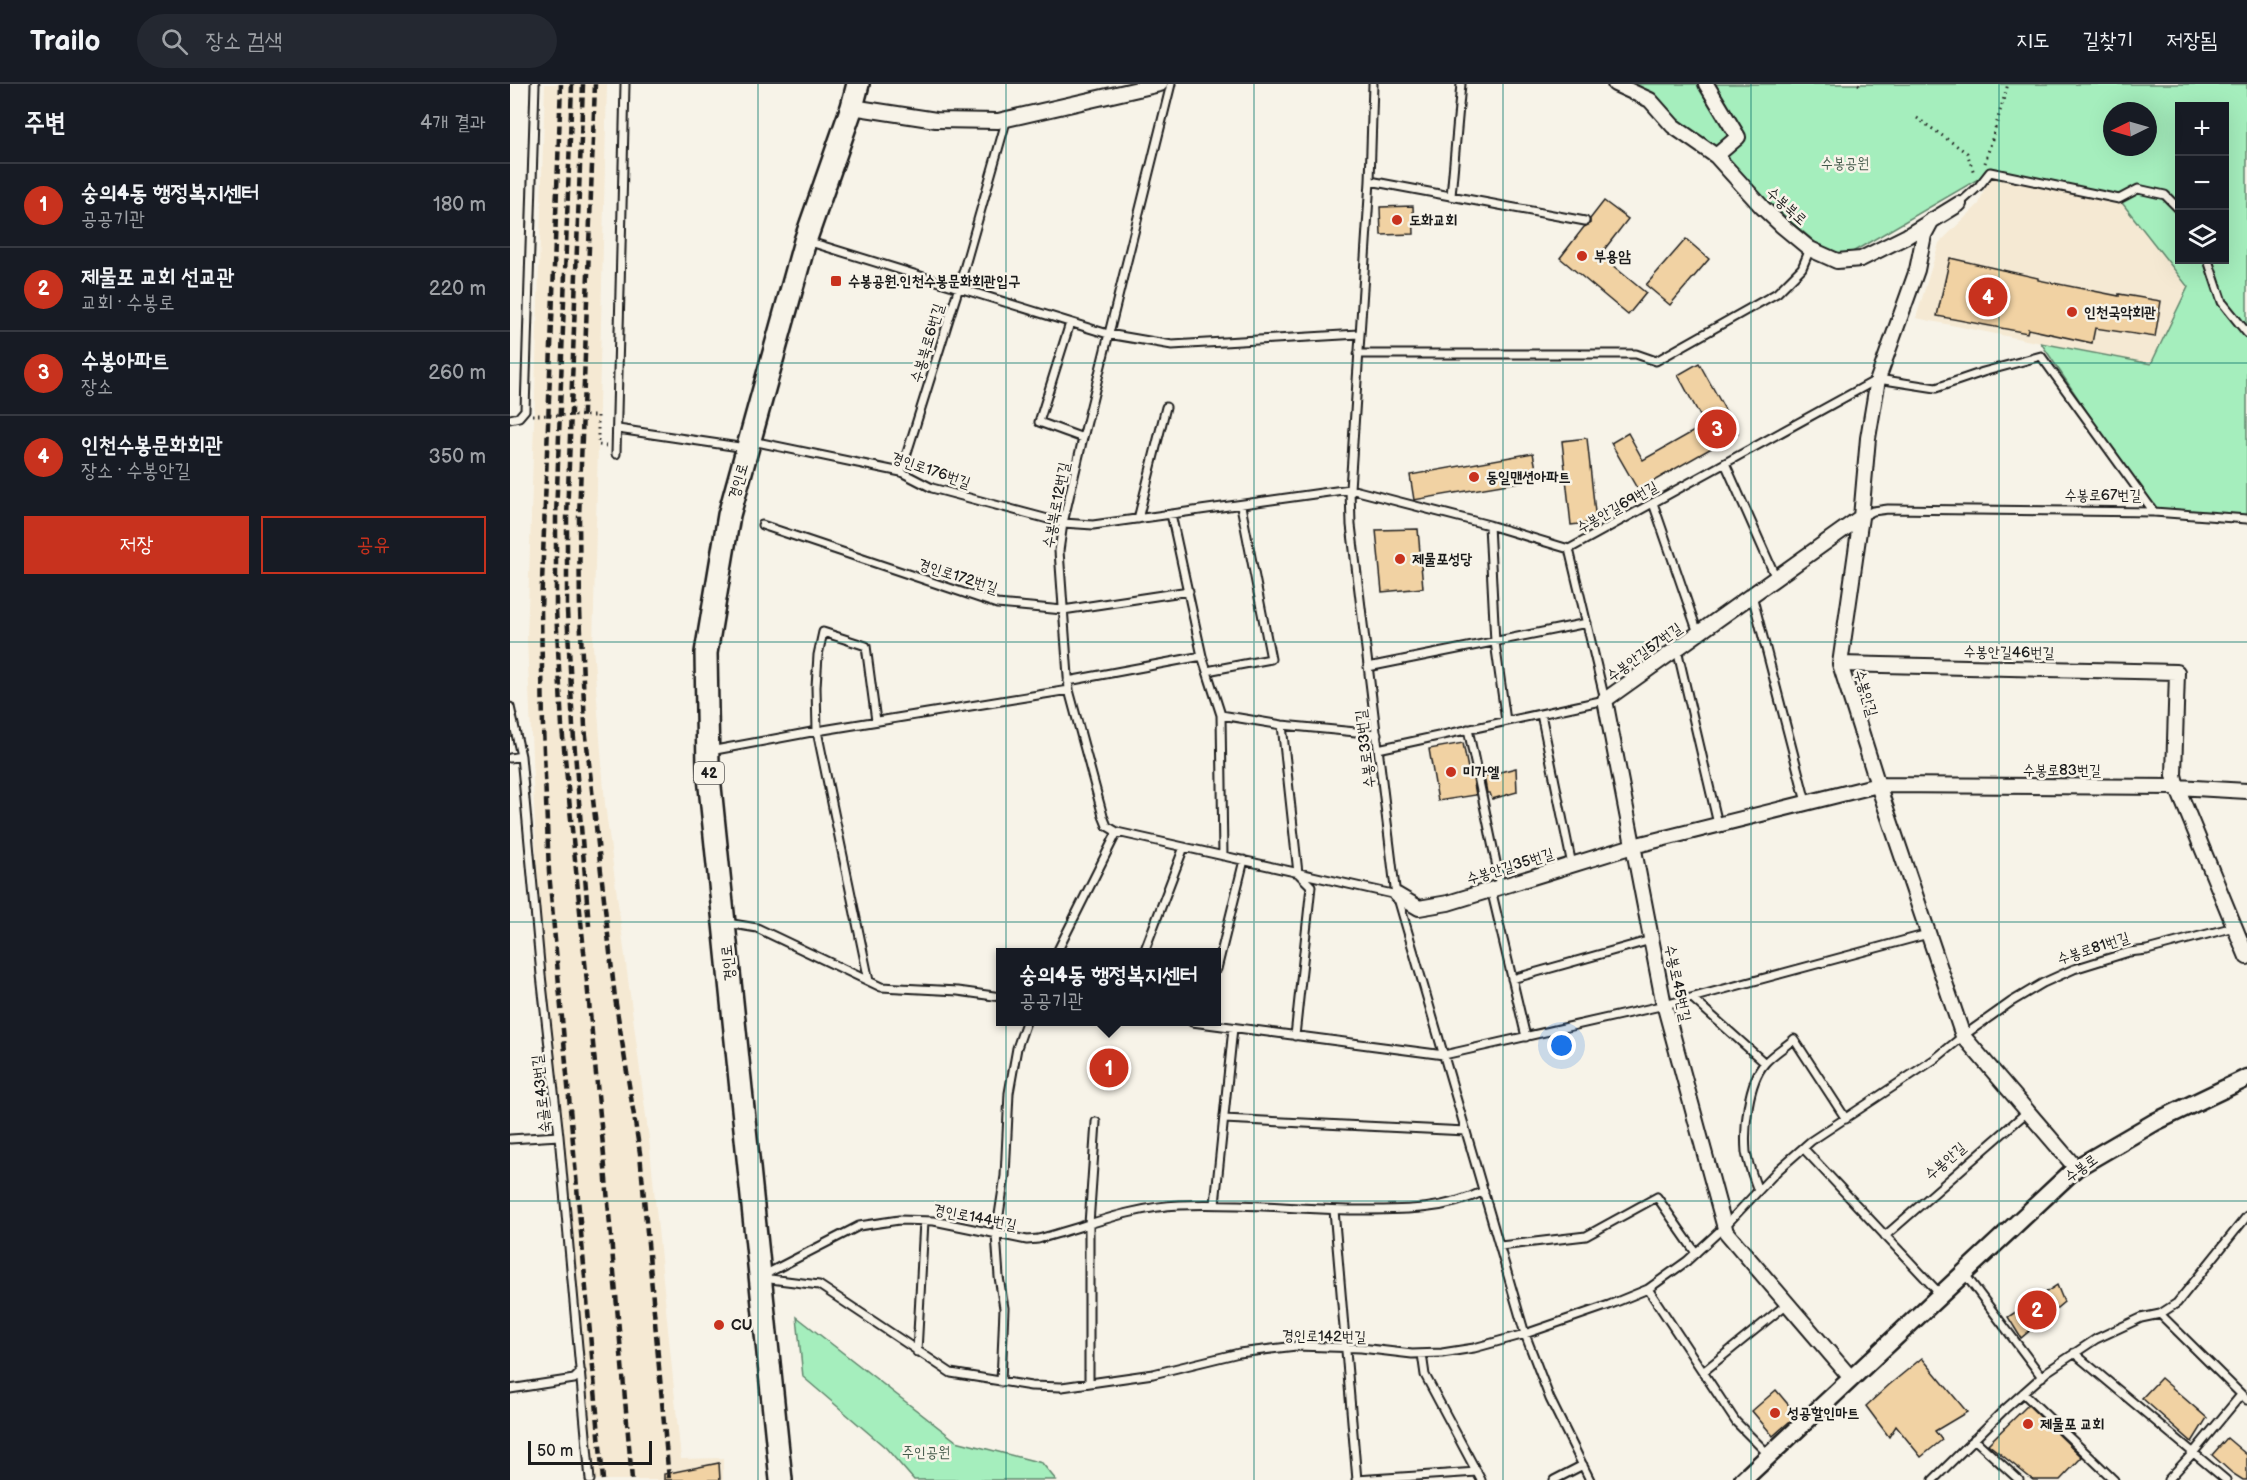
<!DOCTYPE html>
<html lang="ko">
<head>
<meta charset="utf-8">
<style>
	body { margin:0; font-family:"Balsamiq Sans","Poor Story",sans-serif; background:#242831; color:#f1f3f6 }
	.controls { position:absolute; right:18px; top:18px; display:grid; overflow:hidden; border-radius:0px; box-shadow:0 6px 24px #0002 }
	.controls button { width:54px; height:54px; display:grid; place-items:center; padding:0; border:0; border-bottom:2px solid #363941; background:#171b24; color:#f1f3f6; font:30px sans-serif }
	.compass { position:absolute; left:1593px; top:18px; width:54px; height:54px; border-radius:50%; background:#171b24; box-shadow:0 6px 24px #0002; rotate:265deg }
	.scale { position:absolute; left:18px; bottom:15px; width:124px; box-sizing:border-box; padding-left:6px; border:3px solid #1c1c1c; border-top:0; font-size:16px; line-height:21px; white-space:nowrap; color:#1c1c1c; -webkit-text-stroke:4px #f7f3e8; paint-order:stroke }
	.you { position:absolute; left:1052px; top:962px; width:21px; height:21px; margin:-15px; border:4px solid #fff; border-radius:50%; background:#1a73e8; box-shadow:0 0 0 9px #1a73e833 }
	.badge { display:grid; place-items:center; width:39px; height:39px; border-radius:50%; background:#c8321e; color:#fff; font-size:20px; font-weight:700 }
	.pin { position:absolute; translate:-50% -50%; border:3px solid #fff; box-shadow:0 2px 6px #0006 }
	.popup { position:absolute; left:486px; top:864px; width:225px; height:78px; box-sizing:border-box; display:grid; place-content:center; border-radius:0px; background:#171b24; filter:drop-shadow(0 2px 4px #0005); font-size:20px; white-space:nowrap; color:#9ea1a6 }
	.popup b { font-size:22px; color:#f1f3f6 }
	.popup::after { content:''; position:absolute; left:50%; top:100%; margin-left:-12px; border:12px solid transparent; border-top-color:#171b24 }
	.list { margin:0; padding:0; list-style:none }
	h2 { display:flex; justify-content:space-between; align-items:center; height:78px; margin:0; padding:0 24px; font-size:26px }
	h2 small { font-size:20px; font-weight:400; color:#9ea1a6 }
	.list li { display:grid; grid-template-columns:39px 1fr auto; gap:18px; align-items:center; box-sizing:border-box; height:84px; padding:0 24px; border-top:2px solid #363941 }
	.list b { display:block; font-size:22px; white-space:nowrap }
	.list p { margin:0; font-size:20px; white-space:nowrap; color:#9ea1a6 }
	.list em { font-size:20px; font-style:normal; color:#9ea1a6 }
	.actions { display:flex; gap:12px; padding:18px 24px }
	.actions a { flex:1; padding:14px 0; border:2px solid #c8321e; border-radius:0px; text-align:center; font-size:21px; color:#c8321e }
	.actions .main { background:#c8321e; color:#fff }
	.icon { flex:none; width:33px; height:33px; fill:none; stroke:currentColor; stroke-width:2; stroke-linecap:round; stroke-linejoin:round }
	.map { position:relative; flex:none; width:1737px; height:1396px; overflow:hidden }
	header { display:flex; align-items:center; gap:36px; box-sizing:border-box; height:84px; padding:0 30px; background:#171b24; border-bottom:2px solid #363941 }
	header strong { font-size:28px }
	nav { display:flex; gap:33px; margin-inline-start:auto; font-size:21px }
	.search { width:420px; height:54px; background:#242831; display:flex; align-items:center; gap:15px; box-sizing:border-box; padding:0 21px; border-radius:33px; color:#9ea1a6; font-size:22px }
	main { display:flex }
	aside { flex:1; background:#171b24 }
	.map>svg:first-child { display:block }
</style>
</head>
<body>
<header>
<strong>Trailo</strong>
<div class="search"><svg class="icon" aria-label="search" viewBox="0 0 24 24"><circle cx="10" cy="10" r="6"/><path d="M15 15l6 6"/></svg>장소 검색</div>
<nav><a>지도</a><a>길찾기</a><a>저장됨</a></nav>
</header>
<main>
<aside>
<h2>주변<small>4개 결과</small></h2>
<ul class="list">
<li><span class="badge">1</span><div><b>숭의4동 행정복지센터</b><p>공공기관</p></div><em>180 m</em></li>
<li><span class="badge">2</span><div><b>제물포 교회 선교관</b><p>교회 · 수봉로</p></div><em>220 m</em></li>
<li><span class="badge">3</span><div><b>수봉아파트</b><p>장소</p></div><em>260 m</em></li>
<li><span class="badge">4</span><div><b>인천수봉문화회관</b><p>장소 · 수봉안길</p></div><em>350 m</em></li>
</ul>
<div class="actions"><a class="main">저장</a><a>공유</a></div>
</aside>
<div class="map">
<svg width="1737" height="1396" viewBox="0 0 1737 1396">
	<rect width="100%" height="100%" fill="#f7f3e8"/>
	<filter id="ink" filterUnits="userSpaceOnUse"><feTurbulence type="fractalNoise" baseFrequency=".0167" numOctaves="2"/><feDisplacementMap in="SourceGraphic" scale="12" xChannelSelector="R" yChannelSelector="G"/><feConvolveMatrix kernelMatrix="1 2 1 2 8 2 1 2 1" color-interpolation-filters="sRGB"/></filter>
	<g filter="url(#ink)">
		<path fill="#f5e9d3" d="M35,0H97L83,562L95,720L139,1055L171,1375L213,1374V1396H81L28,815L17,555Z
			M1480,88L1609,115L1678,203L1641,281L1406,234L1429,159L1469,120Z"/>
		<path fill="#a5eebd" stroke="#60856c" stroke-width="1.5" fill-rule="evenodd" d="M1105,0H1737V431L1644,428L1531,259L1641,280L1678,203L1609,115L1480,88L1327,177L1140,16ZM1670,22H1714V176H1670ZM1602,27H1638V63H1602Z
			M287,1233L446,1357L532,1379L546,1396H404L376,1364L293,1293Z"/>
		<path fill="#f1d2a3" stroke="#1c1c1c" stroke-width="1.5" d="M1094,117L1118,135L1090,171L1136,209L1118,231L1050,174L1074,143L1080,140V135Z
			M903,122L904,150L871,151L870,123Z
			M1176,155L1199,175L1160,221L1136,201Z
			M1440,174L1528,194V196L1609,212V210L1651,217L1645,253L1585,244L1582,259L1518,245L1517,249L1427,232Z
			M1189,279L1228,349L1128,406L1101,359L1118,349L1133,376L1195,341L1168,291Z
			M1077,354L1086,438L1061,441L1052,357Z
			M1023,369L1028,395L904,416L900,391Z
			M908,445L913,504L872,508L866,446Z
			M953,659L960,695L963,694L966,711L928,717L919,665Z
			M1006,684L1007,708L982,715L980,709H977L974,692Z
			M1547,1201L1554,1218L1511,1254L1498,1233Z
			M1412,1274L1457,1328L1425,1347L1432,1356L1411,1373L1386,1342L1379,1353L1356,1322L1379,1301Z
			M1651,1294L1697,1334L1682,1358L1632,1314Z
			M1266,1306L1287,1331L1263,1352L1242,1327Z
			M1518,1321L1572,1373L1550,1396H1523L1478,1360Z
			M1717,1354L1737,1371V1396H1733L1722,1389L1702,1371Z
			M209,1379L210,1396H154V1390Z"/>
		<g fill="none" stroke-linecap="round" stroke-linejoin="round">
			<g stroke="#1c1c1c" stroke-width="11">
				<path id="service" d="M661,0L573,354L553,439L549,467L559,606L593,732L597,742L607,748L887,811
					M863,0L860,97L840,405L841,441L885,804L1015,1250L1040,1315L1080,1396
					M860,97L1075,137
					M941,112L951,0
					M1449,120L1469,102L1480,88L1609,115L1628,105L1655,111L1670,126
					M297,157L598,250L662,261L849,250
					M1698,176L1712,218L1737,249
					M560,239L529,338L573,354
					M848,270H1126L1146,277L1267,209L1292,184L1300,165
					M0,335L9,333L15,326L25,0
					M108,345L236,364
					M242,357L391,388L422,404L553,439L583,441L840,405L979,441L1059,465L1368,295L1426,304L1473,288L1531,272L1644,428
					M106,370L115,0
					M1215,379L1266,494
					M391,388L448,206L497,34
					M1143,419L1188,549
					M661,430L692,572L711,631L713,772
					M1351,433L1363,427L1378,425L1644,428L1737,435
					M628,435L656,323
					M252,441L487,520L553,526L679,507
					M979,441L985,558L996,637
					M1242,511L1296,718
					M1167,565L1208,740
					M858,583L1077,539
					M697,587L761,575L731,422
					M558,597L692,572
					M0,623L11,672L31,891L49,1052L80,1396
					M1031,630L1062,781
					M711,631L772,641L867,650
					M772,641L788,789L801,802L785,952
					M958,645L991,802
					M868,665L1095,616L1059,465
					M200,667L307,647L559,606
					M0,674L11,672
					M981,805L1016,953
					M217,839L247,844L371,903L448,907L491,913
					M547,868L607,748
					M634,868L674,763
					M707,885L734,776
					M1002,895L1141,856
					M359,897L307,647L306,603L308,571L313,548L356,562L366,637
					M1182,914L1255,979
					M682,938L934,971L1155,921L1418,850
					M714,1035L956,1047
					M0,1055L49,1052
					M1293,1064L1431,1211
					M1248,1107C1244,1095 1238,1081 1236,1068C1234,1043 1238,998 1255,979C1263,970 1275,963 1284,955L1336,1035
					M705,1120L723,944
					M824,1126L847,1396
					M1375,1152L1517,1028
					M990,1162L1076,1152L1147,1113L1186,1169
					M1454,1189L1532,1293
					M254,1191L349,1142L389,1136L424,1137L517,1156L528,1155C575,1143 621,1123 670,1121C731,1118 792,1126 854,1126C896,1126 936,1126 974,1107
					M252,1194L309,1201L441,1289L521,1302L552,1303L643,1290L729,1269L786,1262L851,1264L902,1270L932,1269L964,1264L1015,1250L1099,1221L1138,1205L1177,1177L1214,1143L1268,1086L1301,1057L1425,975L1453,952L1501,918L1533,899L1564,885L1619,868L1637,866L1724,843
					M1138,1205L1226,1338L1259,1371
					M1650,1230L1737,1316
					M407,1268L414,1137
					M1564,1269L1716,1396
					M912,1270L915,1291L971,1396
					M1193,1288L1277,1220
					M491,1298L494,1224L489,1193L486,1150L495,1092L499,1009L507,964L516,938
					M579,1299V1140L586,1038
					M0,1305L64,1295L71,1288
					M1513,1309L1604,1396
					M1464,1355L1509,1396
					M846,1396L967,1388
					M1044,1396L1073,1381
					M1423,1396L1495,1325L1538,1287L1586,1255L1631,1234L1650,1230L1667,1219L1737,1132
					M1658,1396L1683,1369L1731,1311"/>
			</g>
			<g stroke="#1c1c1c" stroke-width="18">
				<path id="minor" d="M1105,0L1140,16L1163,42L1206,72L1252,123L1271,141L1300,165L1327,177L1351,175L1397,152L1449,120
					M1196,0L1228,53L1206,72
					M342,23L426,36L488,37L650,0
					M1422,136L1414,151L1407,186L1368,295L1358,354L1351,433L1330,580L1368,701L1453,952L1566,1084
					M1330,580L1667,588L1664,691L1667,703L1737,873
					M887,811L909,824L938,819L1123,762L1368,701L1667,703L1737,707
					M1341,1294L1216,1148L1153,916L1095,616L1351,433"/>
			</g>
			<g stroke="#1c1c1c" stroke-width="21">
				<path id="tertiary" d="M1233,1396L1566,1084L1645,1038L1737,994"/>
			</g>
			<g stroke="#1c1c1c" stroke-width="26">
				<path id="primary" d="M271,1396L198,683L196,569L219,431L295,157L342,23L348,0"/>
			</g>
			<path stroke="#1c1c1c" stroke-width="3" stroke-dasharray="1.5 4.5" stroke-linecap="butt" d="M1348,0L1350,1
				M1407,34L1457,69L1464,89
				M1475,79L1498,0
				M88,332V361L96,362"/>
			<use href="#service" stroke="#f7f3e8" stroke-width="7"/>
			<use href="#minor" stroke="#f7f3e8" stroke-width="14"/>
			<use href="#tertiary" stroke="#f7f3e8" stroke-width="16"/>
			<use href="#primary" stroke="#f7f3e8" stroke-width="21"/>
			<path stroke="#1c1c1c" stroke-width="4.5" stroke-dasharray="9 4.5" stroke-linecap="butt" d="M51,0L31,525L33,643L39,788L93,1396
				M62,0L46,433V525L52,643L94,1072L122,1396
				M73,0L57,434V526L63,643L79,842
				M85,0L69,434L70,526L75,643L105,914L130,1069L159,1396"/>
			<path stroke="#1c1c1c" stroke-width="3" stroke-dasharray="1.5 4.5" stroke-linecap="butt" d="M22,331L88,332"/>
		</g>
	</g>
	<path fill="none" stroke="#0f766e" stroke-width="1.5" stroke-opacity="0.55" d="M248,0V1396M496,0V1396M744,0V1396M993,0V1396M1241,0V1396M1489,0V1396M0,279H1737M0,558H1737M0,838H1737M0,1117H1737"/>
	<g fill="#c8321e" stroke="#f7f3e8" stroke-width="2">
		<circle cx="887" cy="136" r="6"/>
		<circle cx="1072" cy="172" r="6"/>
		<rect x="320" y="191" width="12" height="12" rx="3"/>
		<circle cx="1562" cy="228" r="6"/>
		<circle cx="964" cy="393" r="6"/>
		<circle cx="890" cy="475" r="6"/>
		<circle cx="941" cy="688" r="6"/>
		<circle cx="209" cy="1241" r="6"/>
		<circle cx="1265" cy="1329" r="6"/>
		<circle cx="1518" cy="1340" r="6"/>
	</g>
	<g text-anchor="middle" stroke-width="5" stroke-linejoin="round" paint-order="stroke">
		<rect fill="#f7f3e8" stroke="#5e5c59" stroke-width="1.5" x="184" y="678" width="30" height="22" rx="4.5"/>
		<g font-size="14" font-weight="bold" fill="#1c1c1c">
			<text x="199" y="694">42</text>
		</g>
		<g font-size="15" fill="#455b4c" stroke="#f7f3e8">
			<text x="1335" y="84">수봉공원</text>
			<text x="416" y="1373">주인공원</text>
		</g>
		<g font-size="15" fill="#1c1c1c" stroke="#f7f3e8">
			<text transform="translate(1277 122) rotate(42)" y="5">수봉북로</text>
			<text transform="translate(417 259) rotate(-73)" y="5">수봉북로6번길</text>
			<text transform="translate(421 386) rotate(19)" y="5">경인로176번길</text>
			<text transform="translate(228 397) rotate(-74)" y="5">경인로</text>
			<text x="1593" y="416">수봉로67번길</text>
			<text transform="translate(546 421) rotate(-79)" y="5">수봉북로12번길</text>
			<text transform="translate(1107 423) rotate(-29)" y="5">수봉안길69번길</text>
			<text transform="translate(448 492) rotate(18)" y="5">경인로172번길</text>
			<text transform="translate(1134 568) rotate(-36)" y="5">수봉안길57번길</text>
			<text transform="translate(1499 568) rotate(1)" y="5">수봉안길46번길</text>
			<text transform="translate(1356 609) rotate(73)" y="5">수봉안길</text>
			<text transform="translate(855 665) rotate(-97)" y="5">수봉로33번길</text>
			<text x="1552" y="691">수봉로83번길</text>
			<text transform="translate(1000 782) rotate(-17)" y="5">수봉안길35번길</text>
			<text transform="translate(1583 864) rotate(-18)" y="5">수봉로81번길</text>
			<text transform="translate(218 879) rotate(-96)" y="5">경인로</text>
			<text transform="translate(1168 899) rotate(78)" y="5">수봉로45번길</text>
			<text transform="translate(31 1010) rotate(-96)" y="5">숙골로43번길</text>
			<text transform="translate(1435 1077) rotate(-41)" y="5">수봉안길</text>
			<text transform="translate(1571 1084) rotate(-36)" y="5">수봉로</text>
			<text transform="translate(465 1133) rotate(11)" y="5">경인로144번길</text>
			<text transform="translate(814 1252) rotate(1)" y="5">경인로142번길</text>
		</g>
		<g font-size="15" font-weight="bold" fill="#1c1c1c" stroke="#f7f3e8" text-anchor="start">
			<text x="899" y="141">도화교회</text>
			<text x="1084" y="177">부용암</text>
			<text x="338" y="202">수봉공원.인천수봉문화회관입구</text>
			<text x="1574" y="233">인천국악회관</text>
			<text x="976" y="398">동일맨션아파트</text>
			<text x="902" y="480">제물포성당</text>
			<text x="953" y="693">미가엘</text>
			<text x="221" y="1246">CU</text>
			<text x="1277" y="1334">성공할인마트</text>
			<text x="1530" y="1345">제물포 교회</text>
		</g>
	</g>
</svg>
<div class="controls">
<button>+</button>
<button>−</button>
<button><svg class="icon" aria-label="layers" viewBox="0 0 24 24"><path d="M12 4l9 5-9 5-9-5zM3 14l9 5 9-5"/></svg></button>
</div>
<svg class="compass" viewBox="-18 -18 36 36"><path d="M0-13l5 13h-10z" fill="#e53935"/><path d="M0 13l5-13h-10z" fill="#9ea1a6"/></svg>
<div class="scale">50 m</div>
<div class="you"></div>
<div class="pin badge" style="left:599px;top:984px">1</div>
<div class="popup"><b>숭의4동 행정복지센터</b>공공기관</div>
<div class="pin badge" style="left:1527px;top:1226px">2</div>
<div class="pin badge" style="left:1207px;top:345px">3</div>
<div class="pin badge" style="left:1478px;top:213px">4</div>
</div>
</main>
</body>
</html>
